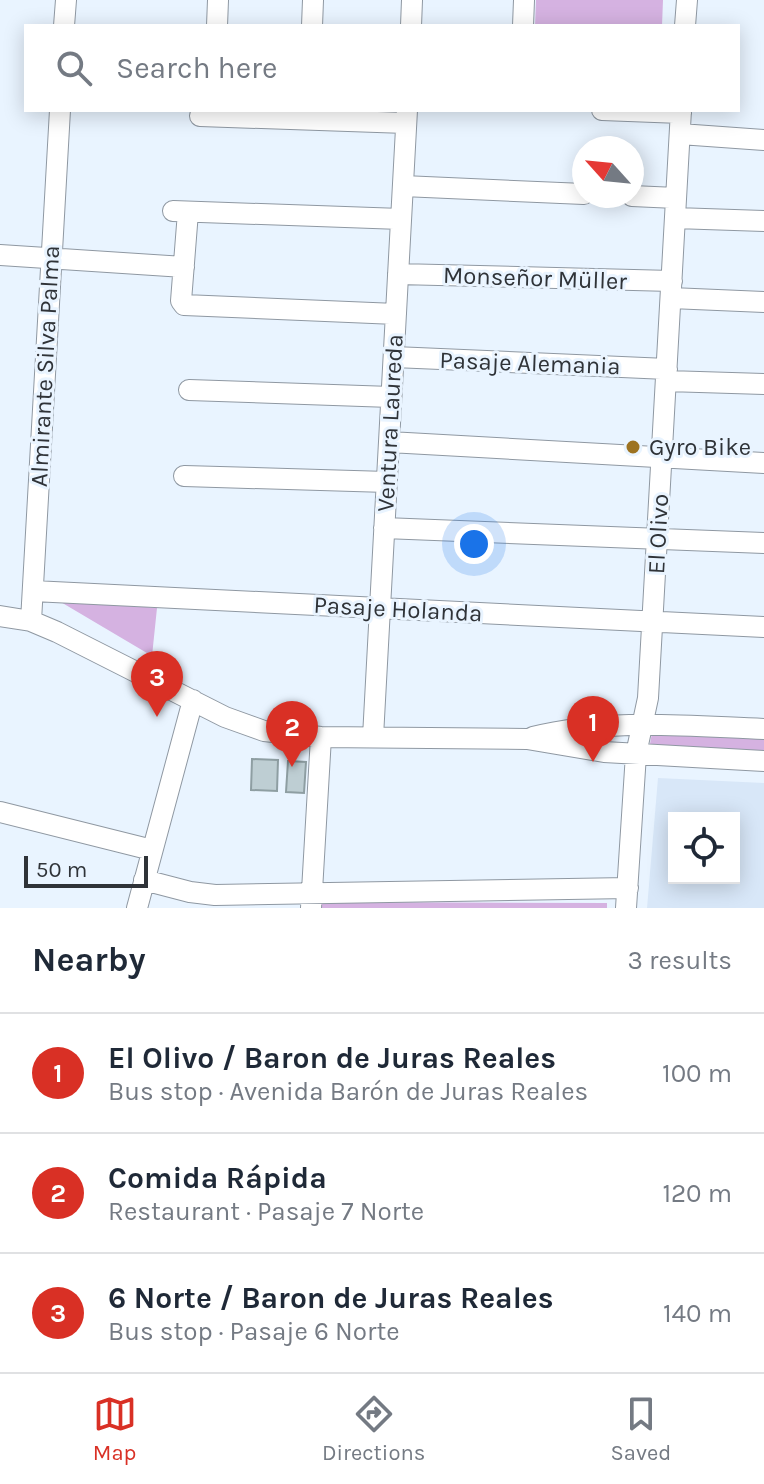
<!DOCTYPE html>
<html lang="en">
<head>
<meta charset="utf-8">
<style>
	body { margin:0; font-family:Karla,sans-serif; background:#f6f6f7; color:#1f2937 }
	.controls { position:absolute; right:24px; bottom:24px; display:grid; overflow:hidden; border-radius:0px; box-shadow:0 4px 20px #0003 }
	.controls button { width:72px; height:72px; display:grid; place-items:center; padding:0; border:0; border-bottom:2px solid #e0e1e3; background:#fff; color:#1f2937; font:40px sans-serif }
	.compass { position:absolute; left:572px; top:136px; width:72px; height:72px; border-radius:50%; background:#fff; box-shadow:0 4px 20px #0003; rotate:297deg }
	.scale { position:absolute; left:24px; bottom:20px; width:124px; box-sizing:border-box; padding-left:8px; border:4px solid #2f3338; border-top:0; font-size:22px; line-height:28px; white-space:nowrap; color:#2f3338; -webkit-text-stroke:6px #e9f4ff; paint-order:stroke }
	.you { position:absolute; left:474px; top:544px; width:28px; height:28px; margin:-20px; border:6px solid #fff; border-radius:50%; background:#1a73e8; box-shadow:0 0 0 12px #1a73e833 }
	.badge { display:grid; place-items:center; width:52px; height:52px; border-radius:50%; background:#d93025; color:#fff; font-size:26px; font-weight:700 }
	.pin { position:absolute; translate:-50% -66px; filter:drop-shadow(0 2px 4px #0008) }
	.pin::after { content:''; position:absolute; top:42px; width:28px; height:24px; background:inherit; clip-path:polygon(0 0,100% 0,50% 100%) }
	.list { margin:0; padding:0; list-style:none }
	h2 { display:flex; justify-content:space-between; align-items:center; height:104px; margin:0; padding:0 32px; font-size:34px }
	h2 small { font-size:26px; font-weight:400; color:#747a83 }
	.list li { display:grid; grid-template-columns:52px 1fr auto; gap:24px; align-items:center; box-sizing:border-box; height:120px; padding:0 32px; border-top:2px solid #e0e1e3 }
	.list b { display:block; font-size:30px; white-space:nowrap }
	.list p { margin:0; font-size:26px; white-space:nowrap; color:#747a83 }
	.list em { font-size:26px; font-style:normal; color:#747a83 }
	.icon { flex:none; width:44px; height:44px; fill:none; stroke:currentColor; stroke-width:2; stroke-linecap:round; stroke-linejoin:round }
	.map { position:relative; flex:none; width:764px; height:908px; overflow:hidden }
	.search { position:absolute; background:#fff; box-shadow:0 4px 20px #0003; left:24px; right:24px; top:24px; height:88px; display:flex; align-items:center; gap:20px; box-sizing:border-box; padding:0 28px; border-radius:0px; color:#747a83; font-size:30px }
	.sheet { height:464px; background:#fff }
	nav { display:flex; justify-content:space-around; align-items:center; box-sizing:border-box; height:112px; border-top:2px solid #e0e1e3; background:#fff; font-size:22px; color:#747a83 }
	nav a { display:grid; justify-items:center; gap:4px }
	nav .on { color:#d93025 }
	.map>svg:first-child { display:block }
</style>
</head>
<body>
<div class="map">
<svg width="764" height="908" viewBox="0 0 764 908">
	<rect width="100%" height="100%" fill="#e9f4ff"/>
	<path fill="#d8e7f8" fill-rule="evenodd" d="M658,778L764,783V908H647ZM674,818H734V878H674Z"/>
	<path fill="#d5b2e1" d="M536,0H663L662,26H535Z
		M54,598L157,608L152,656Z
		M652,733L764,738V754L649,749Z
		M320,902L607,903V908H320Z"/>
	<path fill="#beced3" stroke="#8e9ea2" stroke-width="2" d="M252,759L278,760L277,791L251,790Z
		M288,761L306,762L304,793L286,792Z"/>
	<g fill="none" stroke-linecap="round" stroke-linejoin="round">
		<g stroke="#8f98a2" stroke-width="22">
			<path id="minor" d="M64,26L66,0
				M217,26L218,0
				M312,26L313,0
				M411,26L412,0
				M523,26L524,0
				M685,26L687,0
				M602,110L681,113
				M200,116L406,123
				M680,134L764,140
				M403,186L584,194
				M632,196L676,198
				M173,211L401,219
				M188,212L181,301L184,305L396,314
				M675,218L764,221
				M0,255L184,267
				M398,274L672,281
				M671,298L764,302
				M394,357L667,369
				M667,381L764,384
				M189,390L391,397
				M389,442L764,463
				M184,476L387,482
				M384,528L764,543
				M33,591L764,627
				M0,616L31,621L57,632L225,717L264,731L321,737L527,739L604,752L764,761
				M31,621L60,110
				M373,737L407,110
				M533,737C609,718 686,726 764,729
				M0,812L152,850
				M144,880L190,892L215,895L628,888
				M137,908L193,700
				M311,908L321,737
				M626,908L636,754L648,698L681,110"/>
		</g>
		<use href="#minor" stroke="#fff" stroke-width="20"/>
	</g>
	<circle fill="#9d7321" stroke="#e9f4ff" stroke-width="3" cx="633" cy="447" r="8"/>
	<g text-anchor="middle" stroke-width="6" stroke-linejoin="round" paint-order="stroke">
		<g font-size="24" fill="#2f3338" stroke="#e9f4ff">
			<text transform="translate(535 278) rotate(2)" y="8">Monseñor Müller</text>
			<text transform="translate(530 363) rotate(2)" y="8">Pasaje Alemania</text>
			<text transform="translate(45 366) rotate(-87)" y="8">Almirante Silva Palma</text>
			<text transform="translate(390 423) rotate(-87)" y="8">Ventura Laureda</text>
			<text transform="translate(658 534) rotate(-87)" y="8">El Olivo</text>
			<text transform="translate(398 609) rotate(3)" y="8">Pasaje Holanda</text>
		</g>
		<g font-size="24" fill="#2f3338" stroke="#e9f4ff" text-anchor="start">
			<text x="649" y="455">Gyro Bike</text>
		</g>
	</g>
</svg>
<div class="controls">
<button><svg class="icon" aria-label="locate" viewBox="0 0 24 24"><circle cx="12" cy="12" r="6"/><path d="M12 2v4M12 18v4M2 12h4M18 12h4"/></svg></button>
</div>
<svg class="compass" viewBox="-18 -18 36 36"><path d="M0-13l5 13h-10z" fill="#e53935"/><path d="M0 13l5-13h-10z" fill="#747a83"/></svg>
<div class="scale">50 m</div>
<div class="you"></div>
<div class="pin badge" style="left:593px;top:762px">1</div>
<div class="pin badge" style="left:292px;top:767px">2</div>
<div class="pin badge" style="left:157px;top:717px">3</div>
<div class="search"><svg class="icon" aria-label="search" viewBox="0 0 24 24"><circle cx="10" cy="10" r="6"/><path d="M15 15l6 6"/></svg>Search here</div>
</div>
<section class="sheet">
<h2>Nearby<small>3 results</small></h2>
<ul class="list">
<li><span class="badge">1</span><div><b>El Olivo / Baron de Juras Reales</b><p>Bus stop · Avenida Barón de Juras Reales</p></div><em>100 m</em></li>
<li><span class="badge">2</span><div><b>Comida Rápida</b><p>Restaurant · Pasaje 7 Norte</p></div><em>120 m</em></li>
<li><span class="badge">3</span><div><b>6 Norte / Baron de Juras Reales</b><p>Bus stop · Pasaje 6 Norte</p></div><em>140 m</em></li>
</ul>
</section>
<nav>
<a class="on"><svg class="icon" aria-label="map" viewBox="0 0 24 24"><path d="M3 6l6-2 6 2 6-2v14l-6 2-6-2-6 2zM9 4v14M15 6v14"/></svg>Map</a>
<a><svg class="icon" aria-label="directions" viewBox="0 0 24 24"><path d="M12 3l9 9-9 9-9-9zM9 14v-3h6M13 9l2 2-2 2"/></svg>Directions</a>
<a><svg class="icon" aria-label="saved" viewBox="0 0 24 24"><path d="M7 4h10v16l-5-4-5 4z"/></svg>Saved</a>
</nav>
</body>
</html>
